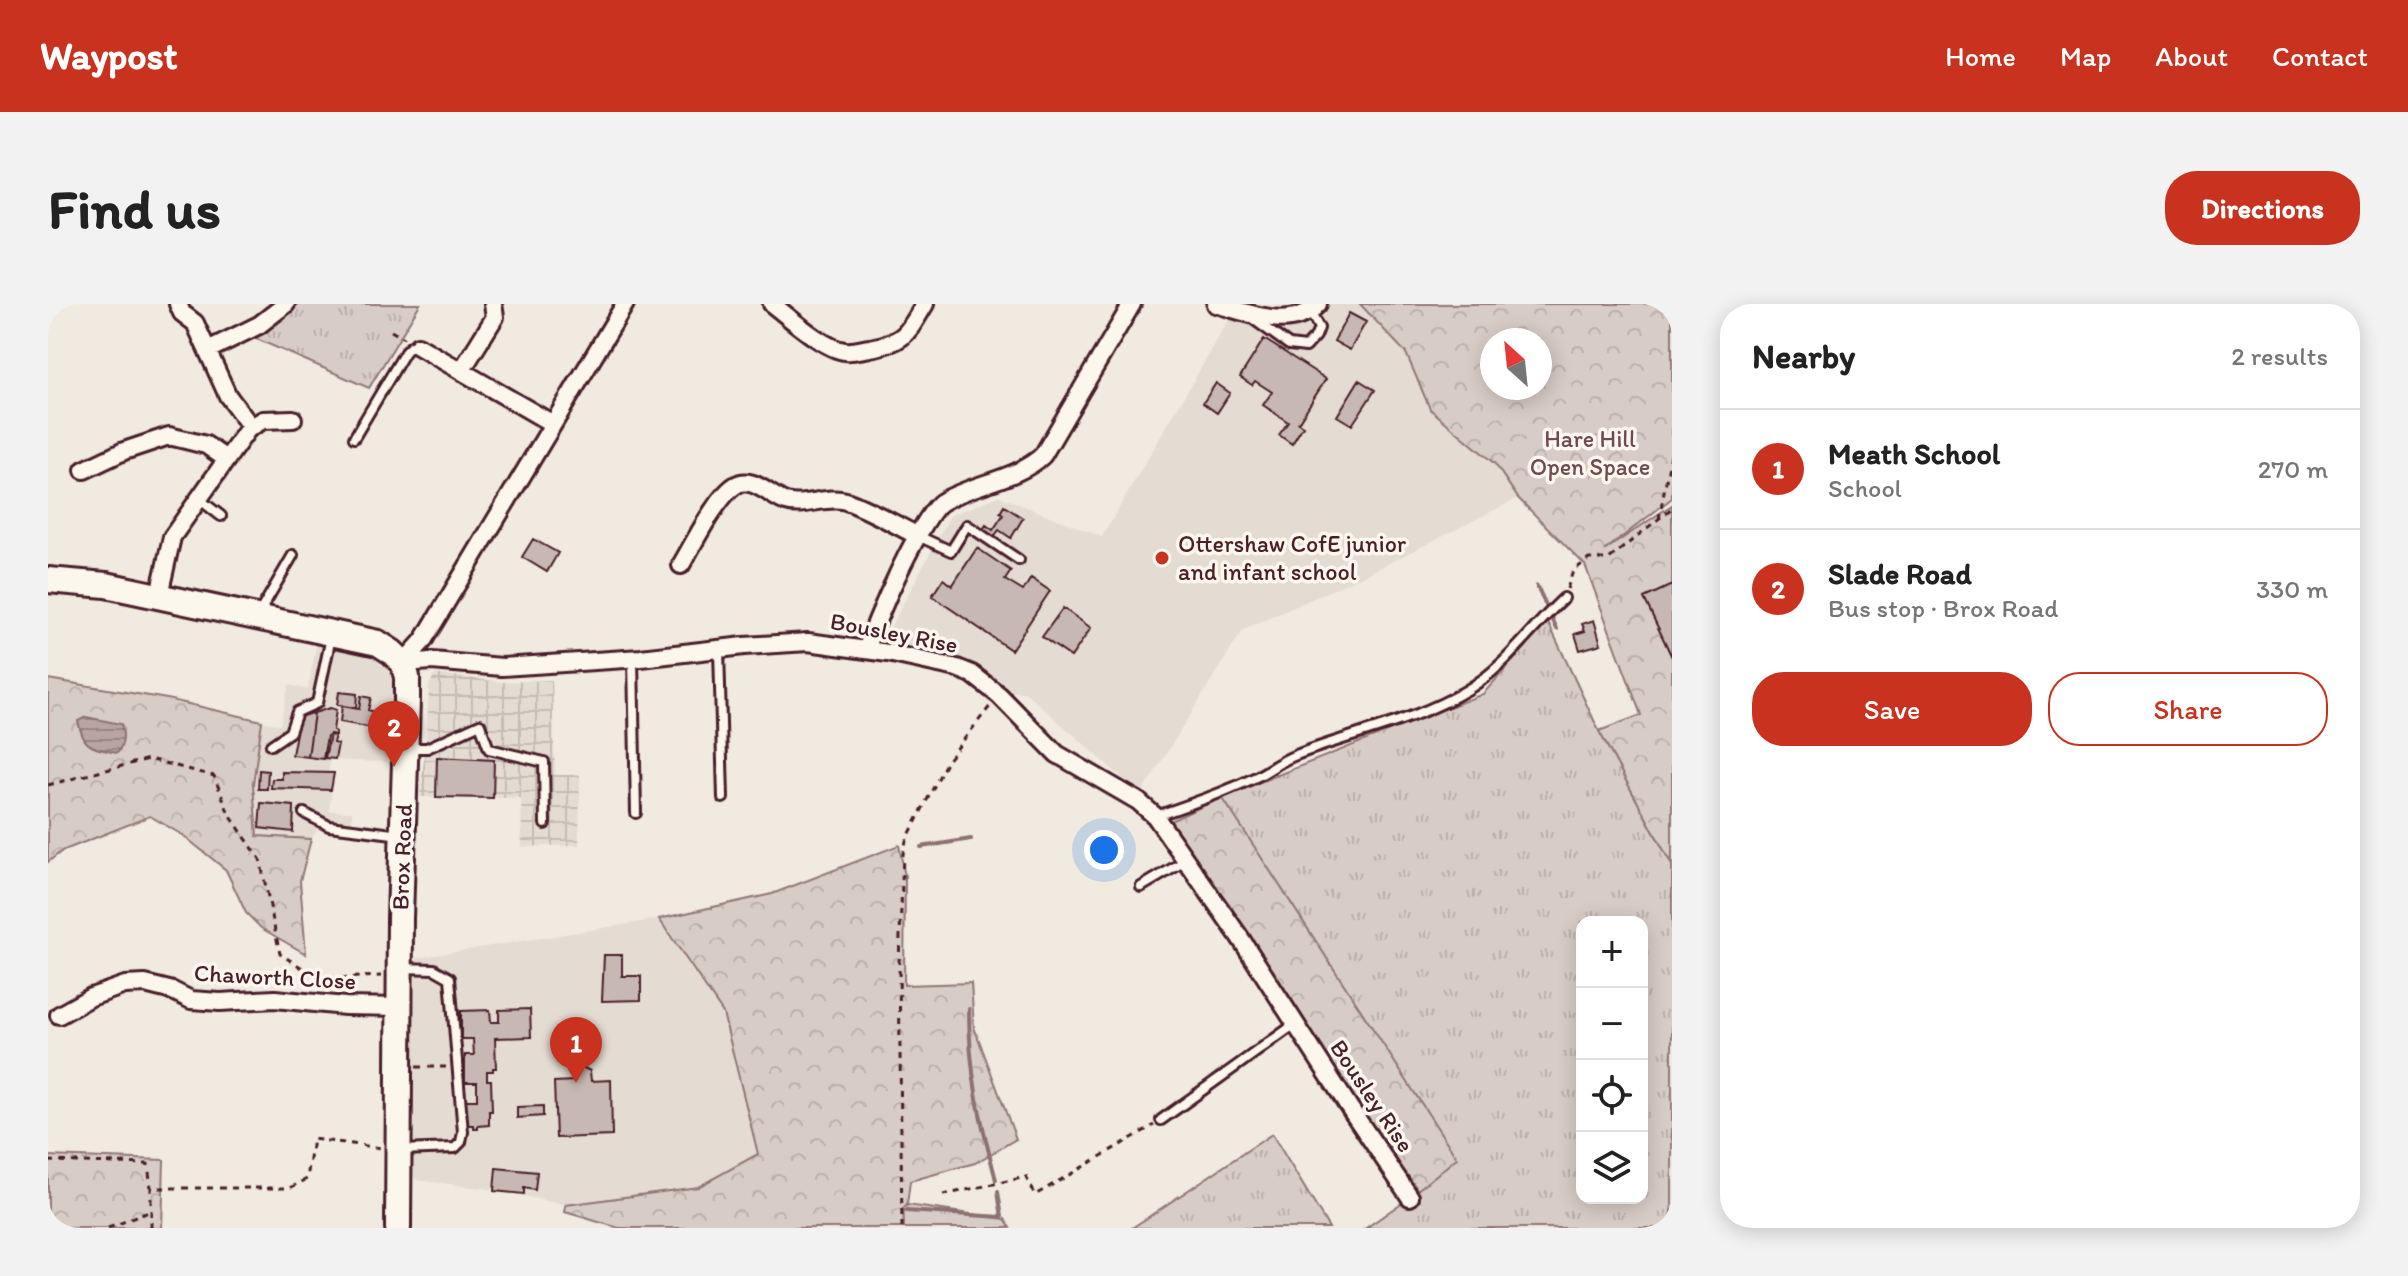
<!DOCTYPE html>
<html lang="en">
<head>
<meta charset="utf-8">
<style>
	body { margin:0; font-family:Itim,sans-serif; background:#f2f2f2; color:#222 }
	.controls { position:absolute; right:24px; bottom:24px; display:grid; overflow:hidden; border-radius:16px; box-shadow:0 4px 20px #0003 }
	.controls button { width:72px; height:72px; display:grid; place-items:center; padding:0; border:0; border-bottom:2px solid #e0e0e0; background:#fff; color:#222; font:40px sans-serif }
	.compass { position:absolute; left:1432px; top:24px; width:72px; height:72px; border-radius:50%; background:#fff; box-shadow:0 4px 20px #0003; rotate:333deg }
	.you { position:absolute; left:1056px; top:546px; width:28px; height:28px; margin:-20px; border:6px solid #fff; border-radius:50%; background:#1a73e8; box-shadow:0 0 0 12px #1a73e833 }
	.badge { display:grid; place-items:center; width:52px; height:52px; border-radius:50%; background:#c8321e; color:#fff; font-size:26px; font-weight:700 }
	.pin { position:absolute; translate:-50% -66px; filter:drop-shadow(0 2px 4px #0008) }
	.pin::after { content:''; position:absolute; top:42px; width:28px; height:24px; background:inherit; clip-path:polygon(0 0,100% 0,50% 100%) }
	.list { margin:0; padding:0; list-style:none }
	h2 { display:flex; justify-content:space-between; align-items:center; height:104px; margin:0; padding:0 32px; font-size:34px }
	h2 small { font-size:26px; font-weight:400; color:#767676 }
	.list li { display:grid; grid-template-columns:52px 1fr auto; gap:24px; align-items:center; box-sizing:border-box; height:120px; padding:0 32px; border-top:2px solid #e0e0e0 }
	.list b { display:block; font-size:30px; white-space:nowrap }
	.list p { margin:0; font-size:26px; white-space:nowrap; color:#767676 }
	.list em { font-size:26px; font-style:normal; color:#767676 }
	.actions { display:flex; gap:16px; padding:24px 32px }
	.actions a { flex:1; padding:18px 0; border:2px solid #c8321e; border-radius:32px; text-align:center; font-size:28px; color:#c8321e }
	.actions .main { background:#c8321e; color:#fff }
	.icon { flex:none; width:44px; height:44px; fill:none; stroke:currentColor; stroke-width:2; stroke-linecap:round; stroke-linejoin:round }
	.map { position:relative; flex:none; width:1624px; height:924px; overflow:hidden; border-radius:32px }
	header { display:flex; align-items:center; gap:48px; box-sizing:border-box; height:112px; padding:0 40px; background:#c8321e; color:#fff }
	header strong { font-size:38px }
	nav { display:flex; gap:44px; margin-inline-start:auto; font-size:28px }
	.intro { display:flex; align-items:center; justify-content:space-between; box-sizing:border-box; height:192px; padding:0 48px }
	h1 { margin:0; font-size:56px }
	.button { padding:20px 36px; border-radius:32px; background:#c8321e; color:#fff; font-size:28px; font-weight:700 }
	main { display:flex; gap:48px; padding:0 48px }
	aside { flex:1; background:#fff; border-radius:32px; box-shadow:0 4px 20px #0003 }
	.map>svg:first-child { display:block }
</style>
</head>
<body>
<header>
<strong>Waypost</strong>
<nav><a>Home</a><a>Map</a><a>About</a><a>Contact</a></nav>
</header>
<div class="intro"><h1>Find us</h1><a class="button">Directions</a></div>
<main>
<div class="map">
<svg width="1624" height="924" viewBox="0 0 1624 924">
	<defs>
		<pattern id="industrial-grid" width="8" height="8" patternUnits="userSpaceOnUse" patternTransform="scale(2)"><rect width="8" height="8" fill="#e4dbd2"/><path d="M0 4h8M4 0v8" fill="none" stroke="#c5bcb4"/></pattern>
		<pattern id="grass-tufts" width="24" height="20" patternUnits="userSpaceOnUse" patternTransform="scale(2)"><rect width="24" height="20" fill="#d8ccc6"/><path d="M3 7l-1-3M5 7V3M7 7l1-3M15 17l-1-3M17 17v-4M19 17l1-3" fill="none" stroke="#bbafaa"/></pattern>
		<pattern id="forest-crowns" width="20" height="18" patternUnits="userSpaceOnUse" patternTransform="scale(2)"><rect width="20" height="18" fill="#d8ccc6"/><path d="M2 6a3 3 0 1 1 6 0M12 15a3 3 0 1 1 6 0" fill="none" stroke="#bbafaa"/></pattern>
		<pattern id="water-rules" width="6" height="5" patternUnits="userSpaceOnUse" patternTransform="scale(2)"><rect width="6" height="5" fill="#b8a4a2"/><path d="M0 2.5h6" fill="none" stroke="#988584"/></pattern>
	</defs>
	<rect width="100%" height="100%" fill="#f0eae0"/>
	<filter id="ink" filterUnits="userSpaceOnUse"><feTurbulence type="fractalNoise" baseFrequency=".0125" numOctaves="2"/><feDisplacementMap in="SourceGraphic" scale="16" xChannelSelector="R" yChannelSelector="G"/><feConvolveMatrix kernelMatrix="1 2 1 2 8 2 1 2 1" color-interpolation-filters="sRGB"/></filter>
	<g filter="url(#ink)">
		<path fill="#e4dbd2" d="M1279,0H1312L1358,49L1382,105L1447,160L1470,194L1321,269L1195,326L1093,490L977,388H962L933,365L898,350L848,338L841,326L902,212L951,192L1054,233L1181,16L1221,21L1265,22Z
			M269,338L324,351L340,365L347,387L339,458L282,456L280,468L286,469L281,507L304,508V519L336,521L340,535L269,526L263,535L209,533L205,480L214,417L232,421L241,381L260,386Z
			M611,615L675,709L710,850L650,883L518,901L441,885L369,876L359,867L369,654Z"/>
		<path fill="url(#industrial-grid)" d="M387,370L454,378L504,376L507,471H532L531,541L474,543L473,494L372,493L379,425L381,381Z"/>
		<path fill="url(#grass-tufts)" stroke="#917678" stroke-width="2" fill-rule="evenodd" d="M249,0H372L321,84L204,33Z
			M1500,318L1551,427L1624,561V924H1318L1362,893L1174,493L1435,390ZM1534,618H1594V894H1534Z
			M1224,830L1281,924H1084Z
			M859,901L957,915L962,924H856L855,905Z"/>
		<path fill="url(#forest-crowns)" stroke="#917678" stroke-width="2" fill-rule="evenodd" d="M1312,0H1624V194L1556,247L1624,201V281L1596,294L1624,353V561L1551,427L1593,411L1537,261L1470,194L1447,160L1382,105L1358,49ZM1444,36H1492V84H1444Z
			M0,375L119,395L214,417L205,480L209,532L263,535L252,577L258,650L213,624L198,609L178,566L136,532L102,512L14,547L0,558Z
			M1174,493L1409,854L1367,888L1227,673L1118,519Z
			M851,541L857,573L856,681L923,679L926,723L968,835L927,859L862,877L859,901L855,905L856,924H571L517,908L518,901L650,883L710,850L675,709L611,615L724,590Z
			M0,852L116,856L114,924H0Z"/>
		<path fill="url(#water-rules)" stroke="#8c6f72" stroke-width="2" d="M38,413L73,420C76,430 76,441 69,449C43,443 36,445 30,417Z"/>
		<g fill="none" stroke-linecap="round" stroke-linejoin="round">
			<path stroke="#8c6f72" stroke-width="4" d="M1489,282L1509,325
				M873,543L923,535
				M921,705C921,769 932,815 948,876
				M858,907L954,913L950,888"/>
		</g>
		<path fill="#c8b8b3" stroke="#4a1f2b" stroke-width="2" d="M1301,9L1318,18L1302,46L1286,37Z
			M1216,35L1278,75L1250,119L1255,122L1244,140L1231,131L1240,118L1215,101L1224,88L1207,77L1204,81L1192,73Z
			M1311,76L1327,86L1304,121L1289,112Z
			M1168,79L1182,89L1169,109L1155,99Z
			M956,202L975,214L963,234L951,226L945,234L934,227L938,221L945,226L955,211L952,209Z
			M485,235L510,249L499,268L474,253Z
			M929,244L963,267L957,276L975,287L983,274L1002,287L963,346L884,292L895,275L904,282Z
			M1624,281V353L1596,294Z
			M1015,304L1043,324L1023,353L994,333Z
			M1546,316L1553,340L1532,346L1527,330L1537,327L1534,320Z
			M291,388L309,390L308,404L289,401Z
			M313,392L323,394L320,406L327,408L325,424L292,418L294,402L311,405Z
			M282,404L288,406L285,426L288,428L287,431L279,432L275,455L260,453L266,409Z
			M266,409L260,453L244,451L251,412Z
			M282,430L287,431L285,439L290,440L287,455L277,454Z
			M389,453L446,456L445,494L388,493Z
			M211,466L220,467L219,485H210Z
			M234,468L286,469L283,486L223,484L224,475H234Z
			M213,499L246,502L245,528L211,524Z
			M556,651H574V672H593V696L554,697Z
			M482,705L483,733L447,734L448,764H445V767H439V776H443L444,807H441V821L430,822V825H426V821H419L418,796H429V778H417V751H426L425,735H413V707L442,706L443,718H451V706Z
			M534,763L542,767L543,777L563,776L564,832L508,834L506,778L526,777L527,768Z
			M495,802V812L469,814V803Z
			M448,864L489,868L487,886L476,884V890L446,887Z"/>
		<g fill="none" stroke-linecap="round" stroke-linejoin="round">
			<g stroke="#4a1f2b" stroke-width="14">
				<path id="lane" d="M1205,15L1241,41L1258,43L1268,32L1271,24L1262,8
					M306,134L357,48L363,42L369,41
					M151,195L173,212
					M870,232L903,247L919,221L971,256
					M210,311L245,251
					M671,345L675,494
					M585,355L588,509
					M223,441L242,428L249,408L269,399L283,333
					M359,444H379L432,420L441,445L496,458L497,520
					M256,509L281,522L353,531
					M1108,512C1143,500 1178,488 1210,472C1223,465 1234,456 1248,451C1305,429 1366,418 1419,386C1458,363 1483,324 1516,294
					M1093,583L1137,557
					M1113,816L1247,720
					M353,846L407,844L413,838L415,828L402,674L386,665L354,664"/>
			</g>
			<g stroke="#4a1f2b" stroke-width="22">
				<path id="street" d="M130,0L134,9L147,19L180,92L203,123
					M724,0C741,13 776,45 797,47C805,48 814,45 822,44C858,38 859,29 877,0
					M1168,0C1200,9 1244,28 1270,0
					M370,42L505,120
					M160,46L211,21L238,0
					M414,66L447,13L445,0
					M36,166L76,147L121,132L158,141L178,155
					M633,261C645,241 669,192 688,181C704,171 723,193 738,198C756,204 779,191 798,197C821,205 848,221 870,232
					M111,291L124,233L200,125L215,116L245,115
					M819,345C825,320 875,209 894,198C923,180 971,175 995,151L1084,0
					M355,359L384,357L454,363L593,354L696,342L760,338L840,349L909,364L924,370L951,391L1009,450L1090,497L1107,512L1191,632L1303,806L1362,893
					M355,359L375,337L577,0
					M11,711L43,693L77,681L97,680L125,687L143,696L172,698L227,695L297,702L353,703"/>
			</g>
			<g stroke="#4a1f2b" stroke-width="30">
				<path id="secondary" d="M0,276L58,281L330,339L344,348L355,359L359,373V395L352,614L350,924"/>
			</g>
			<path stroke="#4a1f2b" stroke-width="3" stroke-dasharray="6 6" stroke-linecap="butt" d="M343,27L356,34
				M1611,215L1624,144
				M1519,285L1525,267L1541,255H1561L1624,204
				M0,481L101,455L166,472L181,510L212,555L232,650L272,675L333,672
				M368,763H401
				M0,857L100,860L103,884
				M895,891L978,873L987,891L1106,821
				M60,924L103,907
				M103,924V884H242L259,875L265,835L334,844
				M854,924L851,659L855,550L858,537L899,457L943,401"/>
			<use href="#lane" stroke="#fbf7ec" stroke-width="8"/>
			<use href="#street" stroke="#fbf7ec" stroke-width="16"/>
			<use href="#secondary" stroke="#fbf7ec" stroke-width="24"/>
		</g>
	</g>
	<circle fill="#c8321e" stroke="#fbf7ec" stroke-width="3" cx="1114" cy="254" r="8"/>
	<g text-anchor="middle" stroke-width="7" stroke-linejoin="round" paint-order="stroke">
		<g font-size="24" fill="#6e4a52" stroke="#fbf7ec">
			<text x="1542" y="143">Hare Hill<tspan x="1542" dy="28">Open Space</tspan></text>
		</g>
		<g font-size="24" fill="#4a1f2b" stroke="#fbf7ec" text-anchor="start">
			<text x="1130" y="248">Ottershaw CofE junior<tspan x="1130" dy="28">and infant school</tspan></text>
		</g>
		<g font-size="24" fill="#4a1f2b" stroke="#fbf7ec">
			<text transform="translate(846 329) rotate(11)" y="8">Bousley Rise</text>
			<text transform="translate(354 553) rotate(-88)" y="8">Brox Road</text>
			<text transform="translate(227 673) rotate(3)" y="8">Chaworth Close</text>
			<text transform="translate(1324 792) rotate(56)" y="8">Bousley Rise</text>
		</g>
	</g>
</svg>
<div class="controls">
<button>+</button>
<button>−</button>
<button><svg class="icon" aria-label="locate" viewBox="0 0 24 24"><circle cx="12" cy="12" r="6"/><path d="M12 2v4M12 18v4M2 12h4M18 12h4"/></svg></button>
<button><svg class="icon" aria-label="layers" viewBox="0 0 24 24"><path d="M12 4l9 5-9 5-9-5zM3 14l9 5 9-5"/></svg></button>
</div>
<svg class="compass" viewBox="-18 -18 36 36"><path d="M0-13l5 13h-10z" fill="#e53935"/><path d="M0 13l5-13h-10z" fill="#767676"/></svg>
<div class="you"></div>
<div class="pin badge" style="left:528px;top:779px">1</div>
<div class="pin badge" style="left:346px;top:463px">2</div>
</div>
<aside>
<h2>Nearby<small>2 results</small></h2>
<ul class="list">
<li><span class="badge">1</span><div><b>Meath School</b><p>School</p></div><em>270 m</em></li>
<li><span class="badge">2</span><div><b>Slade Road</b><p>Bus stop · Brox Road</p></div><em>330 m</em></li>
</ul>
<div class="actions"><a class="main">Save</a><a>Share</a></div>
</aside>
</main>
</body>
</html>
